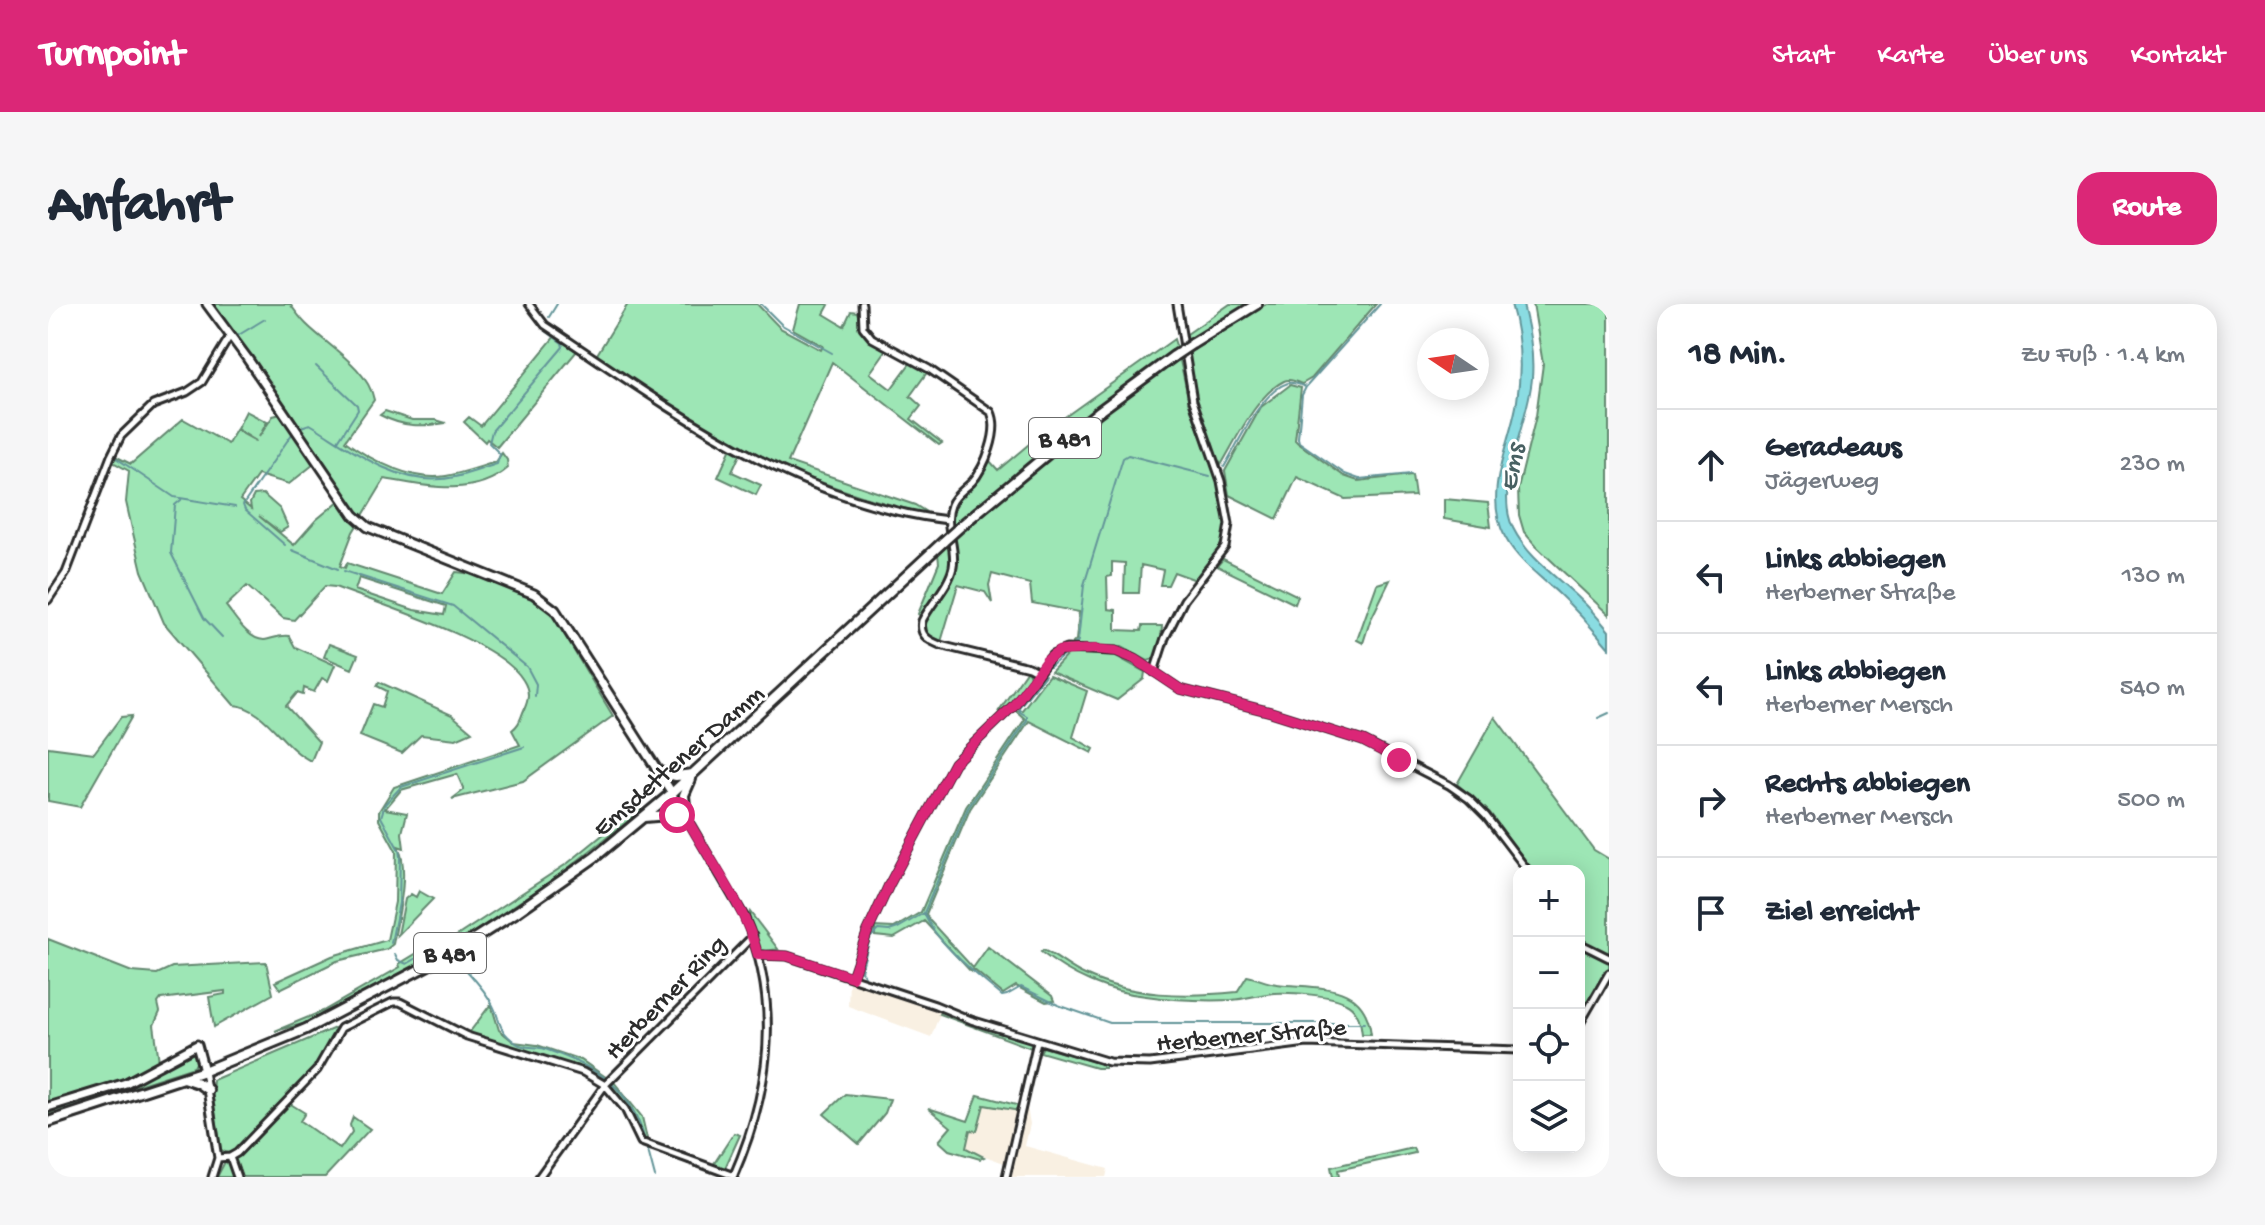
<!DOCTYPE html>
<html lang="de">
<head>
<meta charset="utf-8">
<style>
	body { margin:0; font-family:"Gochi Hand",sans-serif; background:#f6f6f7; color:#1f2937 }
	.controls { position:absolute; right:24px; bottom:24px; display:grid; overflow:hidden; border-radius:16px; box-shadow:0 4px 20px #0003 }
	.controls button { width:72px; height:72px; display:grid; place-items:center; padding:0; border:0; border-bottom:2px solid #e0e1e3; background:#fff; color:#1f2937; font:40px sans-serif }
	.compass { position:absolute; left:1369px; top:24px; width:72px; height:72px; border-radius:50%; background:#fff; box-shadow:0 4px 20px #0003; rotate:283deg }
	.stop { position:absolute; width:24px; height:24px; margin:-18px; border:6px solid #db2777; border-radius:50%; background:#fff }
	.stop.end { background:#db2777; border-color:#fff; box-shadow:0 2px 8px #0008 }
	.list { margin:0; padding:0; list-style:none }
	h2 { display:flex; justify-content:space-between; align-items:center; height:104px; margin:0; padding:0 32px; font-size:34px }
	h2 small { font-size:26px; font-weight:400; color:#747a83 }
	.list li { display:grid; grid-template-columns:52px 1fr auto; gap:24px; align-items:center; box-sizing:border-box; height:112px; padding:0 32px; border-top:2px solid #e0e1e3 }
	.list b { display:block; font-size:30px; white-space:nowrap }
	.list p { margin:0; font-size:26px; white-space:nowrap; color:#747a83 }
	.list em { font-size:26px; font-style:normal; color:#747a83 }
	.icon { flex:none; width:44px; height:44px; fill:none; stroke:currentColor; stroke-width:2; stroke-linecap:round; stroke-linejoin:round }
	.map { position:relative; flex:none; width:1561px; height:873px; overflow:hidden; border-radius:24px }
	header { display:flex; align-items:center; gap:48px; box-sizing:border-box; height:112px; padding:0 40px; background:#db2777; color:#fff }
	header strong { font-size:38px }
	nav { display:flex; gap:44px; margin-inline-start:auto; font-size:28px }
	.intro { display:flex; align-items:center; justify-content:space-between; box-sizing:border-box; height:192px; padding:0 48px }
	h1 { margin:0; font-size:56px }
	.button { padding:20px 36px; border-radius:24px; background:#db2777; color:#fff; font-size:28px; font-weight:700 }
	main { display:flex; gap:48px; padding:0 48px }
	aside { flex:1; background:#fff; border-radius:24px; box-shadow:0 4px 20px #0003 }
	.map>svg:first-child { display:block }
</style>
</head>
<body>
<header>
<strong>Turnpoint</strong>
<nav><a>Start</a><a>Karte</a><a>Über uns</a><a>Kontakt</a></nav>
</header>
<div class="intro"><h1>Anfahrt</h1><a class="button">Route</a></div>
<main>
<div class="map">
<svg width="1561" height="873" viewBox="0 0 1561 873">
	<rect width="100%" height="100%" fill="#fff"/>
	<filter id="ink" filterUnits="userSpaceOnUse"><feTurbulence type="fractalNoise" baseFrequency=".0125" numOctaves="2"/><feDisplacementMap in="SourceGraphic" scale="16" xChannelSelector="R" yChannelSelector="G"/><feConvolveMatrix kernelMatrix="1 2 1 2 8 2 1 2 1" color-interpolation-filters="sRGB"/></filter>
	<g filter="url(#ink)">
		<path fill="#f9f0e2" d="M801,677L893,707L883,733L800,702Z
			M936,800L972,807L979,803L982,820L977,842L1060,865L1058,873H953L956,859L918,845L922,826H929Z"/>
		<path fill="#9de6b5" stroke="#648870" stroke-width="2" fill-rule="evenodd" d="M162,0H242C247,7 252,14 258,20C280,42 320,64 326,96L297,137C322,156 365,178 398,172C415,169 431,163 448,158L454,149L459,156L460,164C426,194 376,182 337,175L305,228L292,262L297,264L299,259L394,290L408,268C439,270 476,287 501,305L565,412L475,477L404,495L416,486L409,470L353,486L337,505L359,509L354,529L356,544L350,542C362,566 350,613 345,640L339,645L289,657L232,685L227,678L284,652L339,636L347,598L348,547L331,516V507L346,483L472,441L464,426C472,420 472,415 476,406C481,395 482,387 475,376C452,337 331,300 287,283L277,282L246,316L235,314L199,282L178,302C187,313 200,336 216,336C225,335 233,330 241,332L247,343L287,361L280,377L274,374L266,388L256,384L255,391L249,389L238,402L271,438L263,457C234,444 219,404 186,401L116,319L94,267L85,229L78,198L81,167L65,158L67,152L83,160L135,115L180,140L188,126L208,137L189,125L198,107L219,118L211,133L225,112L233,110L266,160L241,180L210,171L192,196L203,205L202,199L206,191L215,190L232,205L240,223L232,228L211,212L246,241L268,216L298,191ZM311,274L398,302L396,311L366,306L307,286Z
			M580,0H709L732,24L773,46L775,42L745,25L752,0H779L781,1L776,10L796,22L803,7L809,8L816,30L839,45L822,69L843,85L863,58L880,67L862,92L873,102L863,115L894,139L891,141L784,58L740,158L867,201L883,211C802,192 727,165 655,124C618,102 584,76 548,52Z
			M1182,0H1198L1138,39L1139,30Z
			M1218,0H1328L1264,74L1254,80C1248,78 1242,74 1236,77C1209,90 1188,136 1173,161C1154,127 1146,89 1139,50Z
			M1485,0H1561V311L1489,243L1476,228L1471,211L1470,185L1488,112L1495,60Z
			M507,32L529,47L449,143L439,135L437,138L416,118L421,113L433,122Z
			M1126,35C1134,59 1137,84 1144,108C1154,138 1179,193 1177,222C1175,244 1163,261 1148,276L1126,268L1120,281H1112L1115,266L1093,261L1091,289H1076L1077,259L1064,258V272L1059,273L1060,305L1068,306V326L1093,327L1094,322H1114C1113,335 1114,353 1100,357L1074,343L1023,341L1028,336L1031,308L984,299L982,280L944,270L941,281L944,299L937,288L910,281L893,338L882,334L875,323L877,316L870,310L891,259L890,250L906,235L903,223L906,205L914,192L932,176L940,155L950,166L993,130Z
			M1242,81L1253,84L1247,136L1250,139L1296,172L1310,177L1364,171L1367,192L1297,195L1249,173L1229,215L1181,191L1177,167L1213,103Z
			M337,107L364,116H388L398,119C373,123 355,123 332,111Z
			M683,144L693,148L684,168L713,181L708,191L670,173Z
			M1396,195L1440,199L1443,223L1396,215Z
			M1175,255L1250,292L1247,300L1169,262Z
			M1342,276L1322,317L1315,339L1309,336L1329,280Z
			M281,340L310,351L304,365L276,353Z
			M1021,349L1068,352L1097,368L1096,375L1069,396L1003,368Z
			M979,366L982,372L981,377L960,402L950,408Z
			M1001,371L1039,387L1025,433L1046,445L1044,449L981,417L922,505L878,610L881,616L925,664L940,643L1004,692L1006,697L998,698L968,682L955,690L925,665L923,668L876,617L846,634L827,632V623L846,624L873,608L918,503L977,415L968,407L974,406Z
			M331,378L404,411L424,428L408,435L373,431L354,449L312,432L325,400L334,403L339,387L329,382Z
			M84,412L32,503L0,497V443L46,449L73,413Z
			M1447,413L1546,546L1561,555V663L1537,705L1531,688V567H1485L1442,509L1409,480Z
			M589,503L594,506L505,576L406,641L259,719L227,727L275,707L352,663L351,660L389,637H401L520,559Z
			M371,587L385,595L350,631L357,595L363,590L368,593Z
			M702,608L730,645L718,647L712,645L701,614Z
			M0,635L84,668L109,670L124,663L218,658L225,690L166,723L161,693L177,690V687L113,695L110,699L112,708L106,721L111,757L79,776L0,800Z
			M995,646C1010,653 1021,664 1037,671C1084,693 1139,693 1189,688L1199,672C1209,674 1219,679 1229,680C1270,685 1317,677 1323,730H1314C1313,718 1310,705 1298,699C1285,691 1242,688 1226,689C1212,690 1198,695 1184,696C1156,697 1126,696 1098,692C1060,688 1023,672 993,648Z
			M443,700L451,726L466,738L489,741L533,756L559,774L558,777L550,776L536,766L421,729Z
			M893,707L984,738L983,744L891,710Z
			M289,723L268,764L187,847L179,849L173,846L164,788L165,776Z
			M995,743L1057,761V764H1048L992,748Z
			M144,746L151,753L146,763L0,810V806L79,782Z
			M566,778L594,813L600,839L594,834L562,784Z
			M797,790L842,795L837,809L811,840L776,810Z
			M930,791L972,802V807L936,801L929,827L922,826L918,844L936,853L932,855L901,846L891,837L903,823L880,804L920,817Z
			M241,799L257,809L252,817L292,845L304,828L302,821L305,813L322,825L277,873H169L179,854L191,852Z
			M686,829L692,831L677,864L665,861Z
			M1365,844L1367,849L1290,866L1291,873H1285L1283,863Z"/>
		<path fill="#8adce2" stroke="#649599" stroke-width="2" d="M1463,0L1475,1C1481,25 1486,49 1484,74C1481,118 1445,183 1465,224C1480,254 1508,272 1532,295C1543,305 1552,316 1561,327V344C1545,325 1529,307 1511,290C1492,272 1470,257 1457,233C1434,188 1462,142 1469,97C1474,65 1472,31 1463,0Z"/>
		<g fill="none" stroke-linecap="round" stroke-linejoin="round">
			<path stroke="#649599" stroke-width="2" d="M713,0L734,21L784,49
				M1332,0L1258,83L1254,91L1250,134L1251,138L1297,170L1311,175L1363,170
				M501,13L509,0
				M189,32L217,15
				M268,62L309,101L310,106L290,137
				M253,123L262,120L267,123C304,146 348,180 394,175C412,174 432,165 449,160L452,150L441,139L444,127L515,43L514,39L498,27
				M68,154L126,193L187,203
				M1176,163C1190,140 1213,87 1240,79C1246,78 1252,81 1258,83
				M133,196L127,201L123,249L156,314L174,333
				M237,241L197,206L195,201L244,130
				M244,246L290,265
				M296,267L405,302L479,363L488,380L487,392
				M1027,340L1030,337L1036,281L1075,154L1080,151L1162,172
				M1002,363L1017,350
				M1550,414L1561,409
				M876,609C887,638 929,671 954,692L959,691L973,683L1010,701L1062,719H1317
				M343,639L351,599L352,553L351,546L333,513L337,500L353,483L476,443
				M347,650L350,656L359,660L391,641L396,643
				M408,655C420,668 434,682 443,698C454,716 447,724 468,739C476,745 488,742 497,745C548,763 583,782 597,837
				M817,672L813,667L822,634L830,626L841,627L850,624L876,609L920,504L979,416V412L972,408L971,403L997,371
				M599,843L607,873"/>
			<g stroke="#2b2b2b" stroke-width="11">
				<path id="street" d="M481,0L497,21C620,103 748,199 900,216
					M814,0L815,23L824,34L881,65L943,108C952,127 937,163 924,178C916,186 907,191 903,201C895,221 909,242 905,263C901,282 883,299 874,317C871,331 880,336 892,341L981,363L990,368
					M0,296L18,269L63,152L73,132L105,101L139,88L154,78L182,32
					M1106,368L1117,334L1136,296L1177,243L1181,220L1173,177L1145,97L1129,0
					M624,489L696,612C734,699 722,789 685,873
					M1531,639L1561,654
					M710,651L739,652L887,701L923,716L1061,758L1102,759L1259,739L1471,746
					M804,673L819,629L841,581L906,459L966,401L1004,351L1018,345L1068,347L1087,355L1132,385L1223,408L1315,437L1401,481L1421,495L1438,512L1480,567
					M1531,721L1561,669
					M156,767L170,854L164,873
					M182,853L189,849L269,766L293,724L345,698H352L419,732L535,768L557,781L491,873
					M170,854L182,853L189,873
					M686,872L593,838L577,805L557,781L705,632
					M958,873L989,737"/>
			</g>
			<g stroke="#2b2b2b" stroke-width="13">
				<path id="secondary" d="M159,0L199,54L306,211L320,223L486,290L507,306L624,489
					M0,803L78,779L149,741L156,767"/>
			</g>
			<g stroke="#2b2b2b" stroke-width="14">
				<path id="primary" d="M1144,40L1209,0
					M914,221L1050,108L1126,52
					M611,468L628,472L645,470
					M596,513L620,511L638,513L636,491L643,475
					M135,774L150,779L160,786
					M0,818L156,767L258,725L407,647L470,607L547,553L624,489L896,237"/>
			</g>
			<use href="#street" stroke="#fff" stroke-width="5"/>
			<use href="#secondary" stroke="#fff" stroke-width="7"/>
			<use href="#primary" stroke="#fff" stroke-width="8"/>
			<g stroke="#2b2b2b" stroke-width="5">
				<path id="rail" d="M1556,873L1561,872"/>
			</g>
			<use href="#rail" stroke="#fff" stroke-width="2" stroke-dasharray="6" stroke-linecap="butt"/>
			<g stroke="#2b2b2b" stroke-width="14" stroke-linecap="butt">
				<path id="primary-bridge" d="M1126,52L1144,40
					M896,237L914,221"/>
			</g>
			<use href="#primary-bridge" stroke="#fff" stroke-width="8"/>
		</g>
	</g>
	<g fill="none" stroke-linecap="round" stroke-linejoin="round" filter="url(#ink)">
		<path stroke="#db2777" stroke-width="10" d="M629,511L638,513C663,559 696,600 710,651L739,652L804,673L819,629L841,581L906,459L966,401L998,357L1011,347L1047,345L1068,347L1087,355L1132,385L1223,408L1315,437L1351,456"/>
	</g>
	<g text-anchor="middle" stroke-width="6" stroke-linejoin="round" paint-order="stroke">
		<g fill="#fff" stroke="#6b6b6b" stroke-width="2">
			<rect x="981" y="114" width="72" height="40" rx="6"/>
			<rect x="366" y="629" width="72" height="40" rx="6"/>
		</g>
		<g font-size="24" font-weight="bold" fill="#2b2b2b">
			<text x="1017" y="142">B 481</text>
			<text x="402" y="657">B 481</text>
		</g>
		<g font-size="26" fill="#2b2b2b" stroke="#fff">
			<text transform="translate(629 455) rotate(-41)" y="9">Emsdettener Damm</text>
			<text transform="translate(616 692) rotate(-46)" y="9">Herberner Ring</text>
			<text transform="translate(1203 729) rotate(-5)" y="9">Herberner Straße</text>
		</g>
		<g font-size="28" font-style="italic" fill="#486062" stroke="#fff">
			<text transform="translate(1461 163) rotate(-80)" y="10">Ems</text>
		</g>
	</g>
</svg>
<div class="controls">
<button>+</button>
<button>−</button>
<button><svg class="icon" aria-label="locate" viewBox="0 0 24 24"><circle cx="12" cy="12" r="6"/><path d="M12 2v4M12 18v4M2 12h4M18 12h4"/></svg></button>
<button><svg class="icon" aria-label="layers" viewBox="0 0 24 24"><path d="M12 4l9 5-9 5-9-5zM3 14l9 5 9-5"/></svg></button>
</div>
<svg class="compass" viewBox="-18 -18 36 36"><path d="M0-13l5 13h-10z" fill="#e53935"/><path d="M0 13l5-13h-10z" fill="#747a83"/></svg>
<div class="stop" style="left:629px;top:511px"></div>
<div class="stop end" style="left:1351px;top:456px"></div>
</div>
<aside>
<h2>18 Min.<small>Zu Fuß · 1.4 km</small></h2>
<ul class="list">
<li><svg class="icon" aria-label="ahead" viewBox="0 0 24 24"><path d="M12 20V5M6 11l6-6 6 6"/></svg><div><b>Geradeaus</b><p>Jägerweg</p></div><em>230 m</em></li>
<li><svg class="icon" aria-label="left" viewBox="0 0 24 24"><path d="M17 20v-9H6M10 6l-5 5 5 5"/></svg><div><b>Links abbiegen</b><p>Herberner Straße</p></div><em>130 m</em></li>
<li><svg class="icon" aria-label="left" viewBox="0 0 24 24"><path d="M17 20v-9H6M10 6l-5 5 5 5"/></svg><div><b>Links abbiegen</b><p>Herberner Mersch</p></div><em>540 m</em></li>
<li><svg class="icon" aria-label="right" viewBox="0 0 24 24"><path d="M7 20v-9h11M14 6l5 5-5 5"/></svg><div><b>Rechts abbiegen</b><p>Herberner Mersch</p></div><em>500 m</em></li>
<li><svg class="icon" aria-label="arrive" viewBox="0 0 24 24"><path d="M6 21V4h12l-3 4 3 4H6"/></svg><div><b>Ziel erreicht</b></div></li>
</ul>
</aside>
</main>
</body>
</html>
